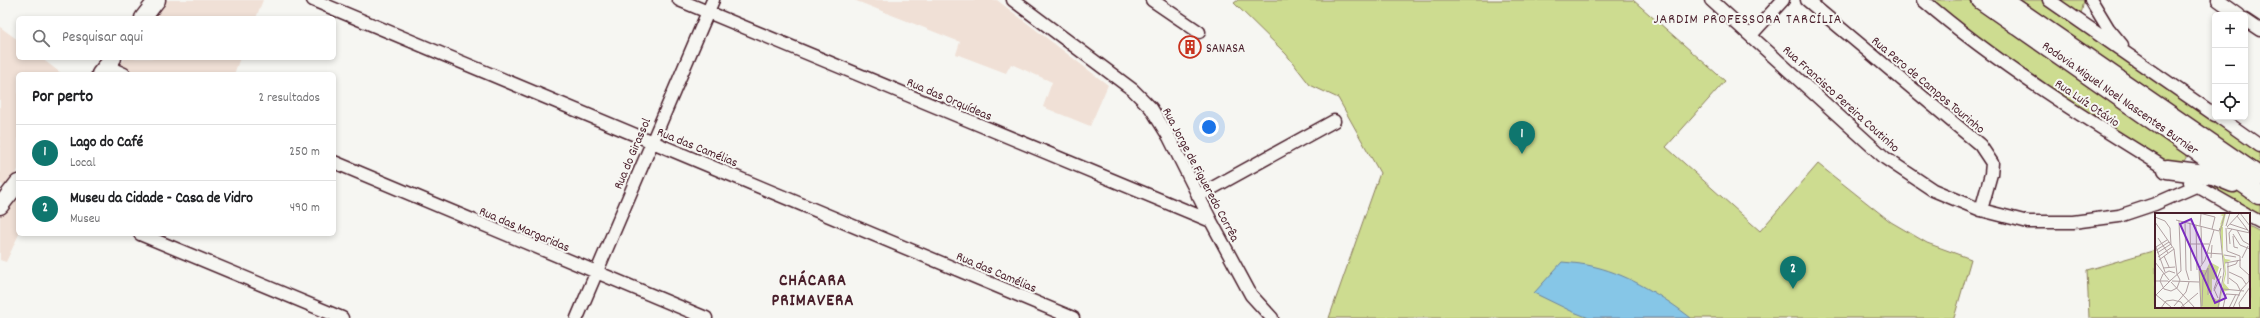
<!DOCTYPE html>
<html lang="pt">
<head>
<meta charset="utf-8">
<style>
	body { margin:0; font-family:Dekko,sans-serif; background:#f2f2f2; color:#202124 }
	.controls { position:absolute; right:12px; top:12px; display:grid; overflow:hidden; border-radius:6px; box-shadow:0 2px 6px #0003 }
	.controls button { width:36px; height:36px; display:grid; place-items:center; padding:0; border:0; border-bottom:1px solid #e0e0e0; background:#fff; color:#202124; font:20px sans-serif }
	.you { position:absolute; left:1209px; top:127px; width:14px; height:14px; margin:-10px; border:3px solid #fff; border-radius:50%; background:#1a73e8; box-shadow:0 0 0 6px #1a73e833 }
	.badge { display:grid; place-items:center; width:26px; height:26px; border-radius:50%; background:#0f766e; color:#fff; font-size:13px; font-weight:700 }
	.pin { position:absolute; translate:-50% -33px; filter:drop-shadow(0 1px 2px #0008) }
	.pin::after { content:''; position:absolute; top:21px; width:14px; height:12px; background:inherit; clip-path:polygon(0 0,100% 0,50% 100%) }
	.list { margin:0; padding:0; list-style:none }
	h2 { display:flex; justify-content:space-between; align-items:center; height:52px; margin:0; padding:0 16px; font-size:17px }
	h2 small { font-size:13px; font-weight:400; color:#757577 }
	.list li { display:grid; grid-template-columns:26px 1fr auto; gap:12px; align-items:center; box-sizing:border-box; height:56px; padding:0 16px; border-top:1px solid #e0e0e0 }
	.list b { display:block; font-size:15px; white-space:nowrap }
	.list p { margin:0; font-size:13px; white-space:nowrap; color:#757577 }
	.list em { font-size:13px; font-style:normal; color:#757577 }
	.icon { flex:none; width:22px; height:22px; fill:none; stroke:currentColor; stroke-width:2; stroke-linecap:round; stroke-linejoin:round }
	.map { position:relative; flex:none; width:2260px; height:318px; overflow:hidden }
	.search { position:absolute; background:#fff; box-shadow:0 2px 6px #0003; left:16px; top:16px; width:320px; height:44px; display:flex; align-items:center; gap:10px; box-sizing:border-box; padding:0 14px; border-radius:6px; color:#757577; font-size:15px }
	.panel { position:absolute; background:#fff; box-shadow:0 2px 6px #0003; left:16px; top:72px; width:320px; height:164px; border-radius:6px }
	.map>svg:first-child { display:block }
</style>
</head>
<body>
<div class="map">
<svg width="2260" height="318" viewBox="0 0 2260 318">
	<rect width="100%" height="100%" fill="#f6f6f2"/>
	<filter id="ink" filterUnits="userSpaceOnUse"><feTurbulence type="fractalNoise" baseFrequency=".025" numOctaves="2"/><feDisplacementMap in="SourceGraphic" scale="8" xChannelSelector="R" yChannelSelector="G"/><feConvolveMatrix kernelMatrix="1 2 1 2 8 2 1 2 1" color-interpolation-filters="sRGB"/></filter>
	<g filter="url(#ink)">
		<path fill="#f0e0d6" d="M166,0H263L256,18H154Z
			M854,0H997L1108,85L1090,126L1043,107L1052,82L1011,64L1006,73L956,54L960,42Z
			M0,27L18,40V58H41L62,74H18V170L5,187L0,183Z
			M125,58H240L234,74H135L118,67Z
			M14,196L18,197L19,234L6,262L0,260V216Z"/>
		<path fill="#cddc90" stroke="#8c7e5e" d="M1238,0H1633L1725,81L1666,147L1760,231L1818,164L1891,222L1927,243L1971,259L1954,318H1329L1380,173L1338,98L1310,85L1286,54L1234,3Z
			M1929,0H1974L2186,152V158L2181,165L2168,164L2134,145L1962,26Z
			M2020,0H2042L2092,33L2155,81L2260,153V171L2088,51Z
			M2059,0H2084L2081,15Z
			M2211,176L2234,187L2260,203V217L2209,185Z
			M2249,226L2260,232V318H2089L2087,270L2156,250V307H2249Z"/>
		<path fill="#86c6e7" stroke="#6e839c" d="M1562,262C1573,263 1585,264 1596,267C1629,275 1664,297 1691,318H1589L1571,311L1534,293Z"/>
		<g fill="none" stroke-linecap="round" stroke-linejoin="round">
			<g stroke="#4a1f2b" stroke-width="15">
				<path id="minor" d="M313,0L1073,318
					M679,0L1211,221
					M1013,0L1133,90L1151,108L1169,137L1211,221L1251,295L1272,318
					M1152,0L1199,32
					M1711,0L1885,158L1933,190L1981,210L2028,222H2073L2119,216L2155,204L2196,186
					M1807,0L1980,145L1992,163L1991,174L1981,210
					M1923,0C1997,64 2089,121 2172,172
					M2049,0L2215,115
					M2091,0L2108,28L2122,45
					M2218,0L2239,15
					M2245,20L2260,30
					M1751,35L1783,0
					M106,66L124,74
					M2219,117L2260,146
					M334,162L706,318
					M2190,182L2246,214
					M1198,196L1334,121
					M2249,216L2260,222
					M140,234L342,318
					M577,318L713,0"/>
			</g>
			<g stroke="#4a1f2b" stroke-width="19">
				<path id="major" d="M143,18L157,0
					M100,74L113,58
					M0,206L18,183"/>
			</g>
			<g stroke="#4a1f2b" stroke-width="21">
				<path id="highway" d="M1981,0L2260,195
					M2003,0L2260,177
					M2167,169L2213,175L2233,183"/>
			</g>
			<use href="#minor" stroke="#f6f6f2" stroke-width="12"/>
			<use href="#major" stroke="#f6f6f2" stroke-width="16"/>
			<use href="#highway" stroke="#f6f6f2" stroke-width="18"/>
		</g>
	</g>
	<defs>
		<g id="building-ring" transform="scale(1.15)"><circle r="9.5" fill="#f6f6f2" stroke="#c8321e" stroke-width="1.5"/><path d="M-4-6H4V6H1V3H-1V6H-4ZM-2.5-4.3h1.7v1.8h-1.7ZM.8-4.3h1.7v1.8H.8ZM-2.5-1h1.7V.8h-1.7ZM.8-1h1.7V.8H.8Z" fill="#c8321e"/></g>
	</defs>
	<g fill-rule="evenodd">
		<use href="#building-ring" x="1190" y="47"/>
	</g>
	<g text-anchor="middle" stroke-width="4" stroke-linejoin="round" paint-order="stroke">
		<g font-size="13" fill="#4a1f2b" stroke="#f6f6f2" text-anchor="start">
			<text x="1206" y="52">SANASA</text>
		</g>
		<g font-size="13" fill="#4a1f2b" stroke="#f6f6f2">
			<text transform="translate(1929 84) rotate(40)" y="5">Rua Pero de Campos Tourinho</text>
			<text transform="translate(2121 97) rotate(35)" y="5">Rodovia Miguel Noel Nascentes Burnier</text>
			<text transform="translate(950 98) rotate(23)" y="5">Rua das Orquídeas</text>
			<text transform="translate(1842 98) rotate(42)" y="5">Rua Francisco Pereira Coutinho</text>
			<text transform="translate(2088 102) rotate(34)" y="5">Rua Luíz Otávio</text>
			<text transform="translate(698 146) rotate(22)" y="5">Rua das Camélias</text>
			<text transform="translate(631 153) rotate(-67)" y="5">Rua do Girassol</text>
			<text transform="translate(1202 174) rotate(62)" y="5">Rua Jorge de Figueredo Corrêa</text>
			<text transform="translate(525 228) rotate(23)" y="5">Rua das Margaridas</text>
			<text transform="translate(997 271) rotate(23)" y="5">Rua das Camélias</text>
		</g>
		<g font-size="14" letter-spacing="1" fill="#4a1f2b" stroke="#f6f6f2">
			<text x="1748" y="23">JARDIM PROFESSORA TARCÍLIA</text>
		</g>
		<g font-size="17" font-weight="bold" letter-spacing="1" fill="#4a1f2b" stroke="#f6f6f2">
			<text x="813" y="285">CHÁCARA<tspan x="813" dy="20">PRIMAVERA</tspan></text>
		</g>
	</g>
	<g transform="translate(2155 213)">
		<rect width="95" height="95" fill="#f6f6f2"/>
		<path d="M71,0L68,13L67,14H72H68V40L70,46L76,47L70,50L71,61L69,70L75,77L67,79L64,95H46L44,57H51L55,49L64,54L60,67L57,66V79L54,81L62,87L65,85L70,60L65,18L64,23L65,13L68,10L65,12L68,3L65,2Z" fill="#cddc90"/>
		<path fill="none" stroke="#b1a0a2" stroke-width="1" d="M44,0L60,4L57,16M85,0L95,13M82,3L95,20M0,4L10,8L15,15L16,32M21,7L64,18L65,15M0,9L19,36L22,61M30,9L31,57L34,67M35,11L36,58M75,11L93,17M41,12L42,57M45,13L46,1M46,13L47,51M71,13L75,0M72,14L85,0M71,15L72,38L85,43V54L94,62V68M72,15L95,20M82,17L88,28L95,32M78,21L85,32L95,36M78,23L79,34L83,35M3,25L13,40M0,31L10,59M34,31H54M75,31L74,20L77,16M1,34L12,27M0,38L14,29M2,40L16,31M52,40L67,41M69,42L81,44M9,43L14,54M3,44L17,34M56,45L57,32M87,45L93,33M4,47L19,36M0,49L14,67M73,49V71M70,50L86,47M72,54L81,51L83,47M8,55L20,54M74,59L87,65L91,71M20,60L14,58L8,61L5,68L9,76L16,78L22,75L25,67L22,61M74,65L82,71L85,77M16,67L26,58L24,8M0,68H13M17,68L44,69M16,69L40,95M68,76L89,78M59,78L66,63M0,81L16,94M0,83L16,67L13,69M63,85L59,76L66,55M19,93L31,79L34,69M47,93L48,66L53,55V82M6,95L11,88L18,87L26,89L30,95M25,95L43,80M46,95L44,56L50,47L59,17M63,95L69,58L65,19L70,0M68,95L71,81L85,82M74,95L81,81M78,95L86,77L95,67M85,95L84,90L95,74"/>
		<path fill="#7b2cbf" fill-opacity="0.15" stroke="#7b2cbf" stroke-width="2" d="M36,6L71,85L60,90L25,11Z"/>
		<rect width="95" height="95" fill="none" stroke="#4a1f2b" stroke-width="2"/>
	</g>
</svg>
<div class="controls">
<button>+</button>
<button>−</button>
<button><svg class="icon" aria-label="locate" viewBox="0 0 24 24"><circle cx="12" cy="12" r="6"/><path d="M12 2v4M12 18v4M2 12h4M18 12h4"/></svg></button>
</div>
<div class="you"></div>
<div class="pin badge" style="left:1522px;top:154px">1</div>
<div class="pin badge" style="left:1793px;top:289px">2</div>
<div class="search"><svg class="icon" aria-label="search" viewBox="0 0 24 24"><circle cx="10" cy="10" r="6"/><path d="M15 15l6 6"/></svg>Pesquisar aqui</div>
<section class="panel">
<h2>Por perto<small>2 resultados</small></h2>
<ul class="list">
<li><span class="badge">1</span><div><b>Lago do Café</b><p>Local</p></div><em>250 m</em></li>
<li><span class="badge">2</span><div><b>Museu da Cidade - Casa de Vidro</b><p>Museu</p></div><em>490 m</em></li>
</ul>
</section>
</div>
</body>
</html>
